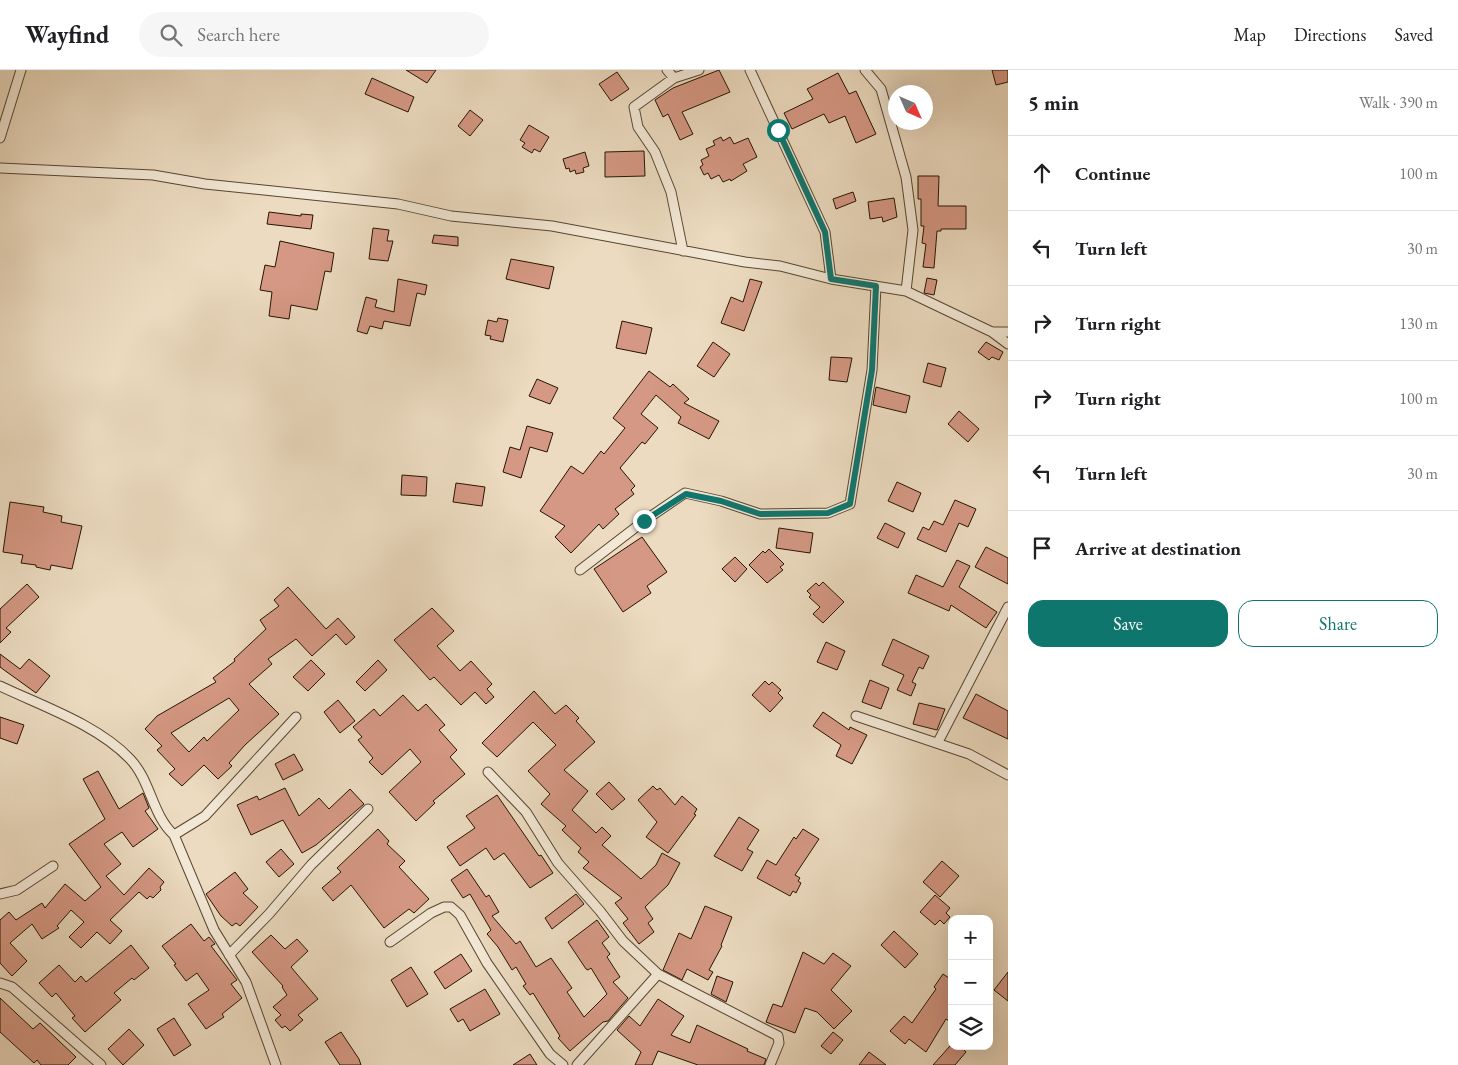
<!DOCTYPE html>
<html lang="en">
<head>
<meta charset="utf-8">
<style>
	body { margin:0; font-family:"EB Garamond",serif; background:#f6f6f6; color:#202124 }
	.controls { position:absolute; right:15px; bottom:15px; display:grid; overflow:hidden; border-radius:10px; box-shadow:0 5px 20px #0002 }
	.controls button { width:45px; height:45px; display:grid; place-items:center; padding:0; border:0; border-bottom:1px solid #e0e0e0; background:#fff; color:#202124; font:25px sans-serif }
	.compass { position:absolute; left:888px; top:15px; width:45px; height:45px; border-radius:50%; background:#fff; box-shadow:0 5px 20px #0002; rotate:135deg }
	.stop { position:absolute; width:15px; height:15px; margin:-11px; border:4px solid #0f766e; border-radius:50%; background:#fff }
	.stop.end { background:#0f766e; border-color:#fff; box-shadow:0 1px 5px #0008 }
	.list { margin:0; padding:0; list-style:none }
	h2 { display:flex; justify-content:space-between; align-items:center; height:65px; margin:0; padding:0 20px; font-size:21px }
	h2 small { font-size:16px; font-weight:400; color:#757577 }
	.list li { display:grid; grid-template-columns:32px 1fr auto; gap:15px; align-items:center; box-sizing:border-box; height:75px; padding:0 20px; border-top:1px solid #e0e0e0 }
	.list b { display:block; font-size:19px; white-space:nowrap }
	.list em { font-size:16px; font-style:normal; color:#757577 }
	.actions { display:flex; gap:10px; padding:15px 20px }
	.actions a { flex:1; padding:11px 0; border:1px solid #0f766e; border-radius:15px; text-align:center; font-size:18px; color:#0f766e }
	.actions .main { background:#0f766e; color:#fff }
	.icon { flex:none; width:28px; height:28px; fill:none; stroke:currentColor; stroke-width:2; stroke-linecap:round; stroke-linejoin:round }
	.map { position:relative; flex:none; width:1008px; height:995px; overflow:hidden }
	header { display:flex; align-items:center; gap:30px; box-sizing:border-box; height:70px; padding:0 25px; background:#fff; border-bottom:1px solid #e0e0e0 }
	header strong { font-size:24px }
	nav { display:flex; gap:28px; margin-inline-start:auto; font-size:18px }
	.search { width:350px; height:45px; background:#f6f6f6; display:flex; align-items:center; gap:12px; box-sizing:border-box; padding:0 18px; border-radius:28px; color:#757577; font-size:19px }
	main { display:flex }
	aside { flex:1; background:#fff }
	.map>svg:first-child { display:block }
</style>
</head>
<body>
<header>
<strong>Wayfind</strong>
<div class="search"><svg class="icon" aria-label="search" viewBox="0 0 24 24"><circle cx="10" cy="10" r="6"/><path d="M15 15l6 6"/></svg>Search here</div>
<nav><a>Map</a><a>Directions</a><a>Saved</a></nav>
</header>
<main>
<div class="map">
<svg width="1008" height="995" viewBox="0 0 1008 995">
	<rect width="100%" height="100%" fill="#ecdbc0"/>
	<filter id="stains"><feTurbulence type="fractalNoise" baseFrequency=".004" numOctaves="4"/><feColorMatrix values="0 0 0 0 .2 0 0 0 0 .09 0 0 0 0 .02 0 0 0 .5 -.17"/></filter>
	<radialGradient id="worn" r=".72"><stop offset=".6" stop-color="#630" stop-opacity="0"/><stop offset="1" stop-color="#630" stop-opacity=".3"/></radialGradient>
	<path fill="#d59884" stroke="#251401" fill-rule="evenodd" d="M406,0H436L427,13Z
		M719,0L730,22L682,42L693,64L680,70L668,44L663,47L655,30L673,18Z
		M992,0H1008V12L996,15Z
		M617,2L629,19L611,31L599,14Z
		M838,3L849,24L856,21L876,64L856,73L845,46L829,53L824,44L792,59L784,43L813,29L807,19Z
		M372,8L414,27L408,42L365,24Z
		M470,40L483,50L470,66L458,56Z
		M529,55L549,67L540,82L534,79L532,83L522,77L525,73L520,70Z
		M721,67L723,71L730,67L734,74L748,68L757,87L743,94L747,101L731,111L730,109L723,112L719,105L711,109L708,103L704,105L700,97L703,95L701,90L709,86L706,79L715,75L713,71Z
		M644,81L645,106L605,107V82Z
		M585,82L589,96L583,98L584,102L576,104L575,100L570,102L569,98L566,99L563,89Z
		M918,106H939L938,136H966V159H941V161H937L934,198L923,197L926,174L922,173L924,156H921V129H918Z
		M853,122L856,131L836,139L833,129Z
		M894,128L897,147L883,152L882,147L870,149L868,132Z
		M269,142L301,146V144L313,145L311,159L267,154Z
		M373,158L389,160L387,171H393L388,191L369,189Z
		M434,165L458,167V176L432,173Z
		M280,171L334,183L331,202L325,201L317,240L291,235L289,249L269,246L272,222L260,220L265,195L275,197Z
		M511,189L554,197L549,219L506,209Z
		M927,208L937,210L934,225L924,223Z
		M398,209L427,215L425,225L417,223L410,256L384,251L382,259L370,256L367,264L357,261L366,227L377,230L375,237L394,242Z
		M750,209L762,212L744,261L721,253L731,227L743,232Z
		M498,248L508,250L503,272L490,269L491,266L485,265L488,250L497,252Z
		M622,251L652,258L646,284L616,278Z
		M713,272L730,284L714,307L697,296Z
		M986,272L1003,282L999,290L992,287L989,290L978,282Z
		M831,287L852,288L847,312L829,310Z
		M928,293L946,298L941,317L923,312Z
		M649,301L670,317L673,314L689,329L684,333L719,351L709,369L678,353L681,347L656,325L641,344L658,358L645,374L642,372L620,398L635,416L631,420L634,424L615,439L619,444L603,459L599,454L571,483L555,467L565,456L540,441L571,396L583,404L601,381L604,384L625,358L613,348Z
		M537,309L558,318L550,334L529,326Z
		M876,317L910,326L906,343L873,335Z
		M959,341L979,359L968,372L948,354Z
		M527,356L553,363L547,382L530,377L521,408L503,402L510,377L520,380Z
		M402,405L427,407L426,426L401,425Z
		M897,412L921,423L913,442L888,431Z
		M456,413L485,417L482,436L453,432Z
		M955,430L976,439L968,457L959,453L946,482L917,469L923,457L929,460L934,451L943,455Z
		M10,432L44,437L43,442L62,446L61,452L82,456L72,499L51,495L50,500L36,497V495L21,493L23,485L3,482Z
		M885,453L905,463L898,478L877,468Z
		M779,458L813,463L810,483L776,478Z
		M642,467L667,502L647,516L651,523L623,542L594,499Z
		M986,477L1008,488V514L975,497Z
		M769,479L784,494L780,497L783,500L767,513L749,495L763,481L765,483Z
		M735,487L747,499L735,512L722,499Z
		M957,490L970,496L959,517L997,542L986,558L951,535L949,541L908,523L916,505L943,517Z
		M823,512L844,532L823,553L813,544L820,537L809,527L811,525L807,521L816,513L819,516Z
		M27,514L39,527L6,558L11,562L0,573V539Z
		M288,517L326,559L338,548L355,567L346,575L336,564L312,586L296,569L268,589L272,594L249,614L279,644L245,675L229,693L232,696L218,709L204,695L182,716L169,704L175,699L157,680L162,676L145,659L157,646L216,612L213,608L235,591L234,589L266,559L260,550L279,536L274,530ZM229,628L239,640L207,671L204,667L189,682L171,663Z
		M432,538L454,561L437,576L460,601L471,591L492,614L487,619L494,627L486,634L475,622L461,635L434,607L430,610L394,570Z
		M893,569L929,586L923,599L919,597L912,612L916,614L911,626L897,620L904,605L882,595Z
		M826,572L845,581L837,600L817,592Z
		M0,584L20,599L29,589L50,606L36,623L0,597Z
		M311,590L325,604L308,621L293,607Z
		M378,590L387,600L365,621L356,612Z
		M870,610L889,618L881,639L862,632Z
		M765,611L769,615L772,612L781,620L778,623L783,628L770,642L752,625Z
		M534,621L555,644L566,635L579,648L576,651L595,672L564,700L588,721L572,740L596,763L602,757L611,766L602,775L641,809L656,795L662,783L680,793L668,815L645,837L653,849L648,853L654,862L639,874L623,853L628,849L615,833L622,828L583,798L589,792L578,782L581,778L562,760L566,756L541,734L550,724L528,701L556,675L533,652L497,687L482,673Z
		M976,624L1008,641V669L963,648Z
		M403,625L418,641L426,634L445,655L439,660L457,680L450,687L465,704L433,731L435,733L416,751L389,722L421,692L410,679L382,705L369,692L373,688L358,670L362,667L353,657L374,639L380,646Z
		M338,630L355,651L340,663L324,642Z
		M919,633L945,639L937,660L913,654Z
		M823,642L849,660L850,657L867,665L852,694L836,686L841,675L813,656Z
		M0,647L24,655L17,674L0,668Z
		M294,684L303,700L283,710L275,694Z
		M98,701L119,739L143,723L149,738L145,741L158,759L133,777L122,762L104,774L121,794L106,806L124,825L149,798L164,812L160,817L161,820L153,828L150,826L147,829L139,822L110,850L122,861L110,874L97,862L81,878L69,867L84,852L71,840L57,856L59,858L42,869L32,854L10,873L27,891L12,906L0,893V850L9,842L16,850L42,833L45,838L65,814L85,831L101,817L69,774L105,749L83,709Z
		M609,712L625,729L612,740L596,724Z
		M653,716L657,720L660,718L675,735L682,726L697,739L694,744L696,745L668,783L646,767L657,752L638,730Z
		M285,718L299,746L319,728L329,739L350,719L364,734L316,775L302,783L283,750L251,765L237,735L257,726L259,730Z
		M497,725L539,786L541,785L553,803L530,818L504,783L494,790L486,778L460,796L447,777L475,758L466,746Z
		M739,747L759,760L747,779L753,782L742,801L714,786Z
		M378,759L389,771L387,774L405,791L399,797L429,829L414,843L409,839L384,858L351,815L333,831L322,818L341,802L337,798Z
		M803,759L819,769L795,805L800,808L798,811L801,813L796,823L793,821L790,826L757,808L767,790L776,795L794,767L796,769Z
		M281,779L294,794L279,807L266,792Z
		M942,791L959,806L940,827L923,812Z
		M467,799L486,827L489,825L499,842L492,846L516,874L520,871L536,897L551,888L572,918L567,922L584,947L607,924L591,898L588,900L586,899L568,872L597,850L609,867L602,873L610,884L607,887L620,907L613,912L628,928L608,951L603,952L570,981L558,968L560,966L533,923L530,925L523,916L526,914L516,897L512,900L498,877L487,864L491,860L470,824L463,828L451,810Z
		M235,802L248,819L243,823L258,837L240,856L236,853L232,856L221,846L206,824Z
		M576,824L584,834L552,859L545,848Z
		M935,825L950,838L946,843L950,847L944,854L940,850L935,855L920,842Z
		M705,836L732,847L721,875L722,876L709,900L713,902L708,910L687,899L682,910L663,900L679,863L691,869Z
		M191,854L204,871L209,867L215,874L211,876L237,910L231,914L242,928L222,944L224,947L206,959L188,934L209,920L197,903L186,911L174,895L176,894L162,876Z
		M894,861L918,884L905,898L881,875Z
		M271,865L285,879L297,869L308,881L291,897L318,929L298,945L303,950L290,961L285,956L282,958L275,950L281,945L273,937L287,925L282,917L283,916L252,882Z
		M131,875L149,898L134,910L132,908L114,923L121,930L85,962L72,948L75,946L56,923L52,927L39,913L59,895L75,912L81,906L86,912Z
		M803,882L824,894L833,883L851,896L831,920L852,941L834,959L817,942L805,938L795,963L766,952L773,934L782,937Z
		M461,884L472,901L445,919L434,902Z
		M411,897L428,924L407,937L391,910Z
		M1008,902V931L994,920Z
		M943,904L952,910V953L946,949L926,982L909,969L905,974L890,961L904,946L912,953L936,919L934,917Z
		M717,906L733,912L726,932L711,924Z
		M485,919L500,944L470,961L463,949L458,952L450,939Z
		M0,928L33,959L40,953L76,987L68,995H41L37,990L34,993L0,962Z
		M658,929L684,946L671,965L690,973L697,955L748,979L747,981L766,989L764,995H698L658,981L652,995H635L641,982L617,960L629,946L640,956Z
		M174,948L191,975L174,986L157,959Z
		M129,959L144,975L123,995L108,979Z
		M341,962L359,989L361,995H340L325,972Z
		M833,962L843,970L831,984L821,976Z
		M950,976H960L966,982L955,995H933Z
		M869,982L886,995H859Z
		M530,984L537,995H513Z"/>
	<g fill="none" stroke-linecap="round" stroke-linejoin="round">
		<g stroke="#574631" stroke-width="11">
			<path id="minor" d="M667,0L674,8L699,0
				M750,0L825,162L831,209
				M865,0L881,19L906,107L913,160L906,221
				M674,8L634,37L638,57L655,82L671,122L683,181
				M0,68L21,0
				M0,98L153,105L205,114L398,134L451,146L552,156L745,192L780,196L831,209L906,221L992,262L1008,274
				M993,262H1008
				M580,500L644,451L685,423L721,431L760,444L828,443L850,434L872,300L876,216
				M0,616C42,636 98,655 130,689C151,711 152,745 174,765L214,860L246,912L276,995
				M856,646L969,684L1008,705
				M938,672L1008,537
				M488,702L526,742L558,793L600,841L623,871L658,904L778,966L779,973L770,995
				M174,765L205,746L296,647
				M0,824L17,820L53,796
				M390,872L431,843L444,837H451L460,845L487,893L550,984L563,995
				M229,885L269,844L311,795L368,739
				M0,913L12,917L101,995
				M577,995L658,904"/>
		</g>
		<use href="#minor" stroke="#f3e8d6" stroke-width="9"/>
	</g>
	<g fill="none" stroke-linecap="round" stroke-linejoin="round">
		<path stroke="#0f766e" stroke-width="6" d="M644,451L686,424L721,431L760,444L828,443L850,434L872,300L876,216L831,209L825,162L778,60"/>
	</g>
	<rect width="100%" height="100%" filter="url(#stains)"/>
	<rect width="100%" height="100%" fill="url(#worn)"/>
</svg>
<div class="controls">
<button>+</button>
<button>−</button>
<button><svg class="icon" aria-label="layers" viewBox="0 0 24 24"><path d="M12 4l9 5-9 5-9-5zM3 14l9 5 9-5"/></svg></button>
</div>
<svg class="compass" viewBox="-18 -18 36 36"><path d="M0-13l5 13h-10z" fill="#e53935"/><path d="M0 13l5-13h-10z" fill="#757577"/></svg>
<div class="stop" style="left:778px;top:60px"></div>
<div class="stop end" style="left:644px;top:451px"></div>
</div>
<aside>
<h2>5 min<small>Walk · 390 m</small></h2>
<ul class="list">
<li><svg class="icon" aria-label="ahead" viewBox="0 0 24 24"><path d="M12 20V5M6 11l6-6 6 6"/></svg><div><b>Continue</b></div><em>100 m</em></li>
<li><svg class="icon" aria-label="left" viewBox="0 0 24 24"><path d="M17 20v-9H6M10 6l-5 5 5 5"/></svg><div><b>Turn left</b></div><em>30 m</em></li>
<li><svg class="icon" aria-label="right" viewBox="0 0 24 24"><path d="M7 20v-9h11M14 6l5 5-5 5"/></svg><div><b>Turn right</b></div><em>130 m</em></li>
<li><svg class="icon" aria-label="right" viewBox="0 0 24 24"><path d="M7 20v-9h11M14 6l5 5-5 5"/></svg><div><b>Turn right</b></div><em>100 m</em></li>
<li><svg class="icon" aria-label="left" viewBox="0 0 24 24"><path d="M17 20v-9H6M10 6l-5 5 5 5"/></svg><div><b>Turn left</b></div><em>30 m</em></li>
<li><svg class="icon" aria-label="arrive" viewBox="0 0 24 24"><path d="M6 21V4h12l-3 4 3 4H6"/></svg><div><b>Arrive at destination</b></div></li>
</ul>
<div class="actions"><a class="main">Save</a><a>Share</a></div>
</aside>
</main>
</body>
</html>
